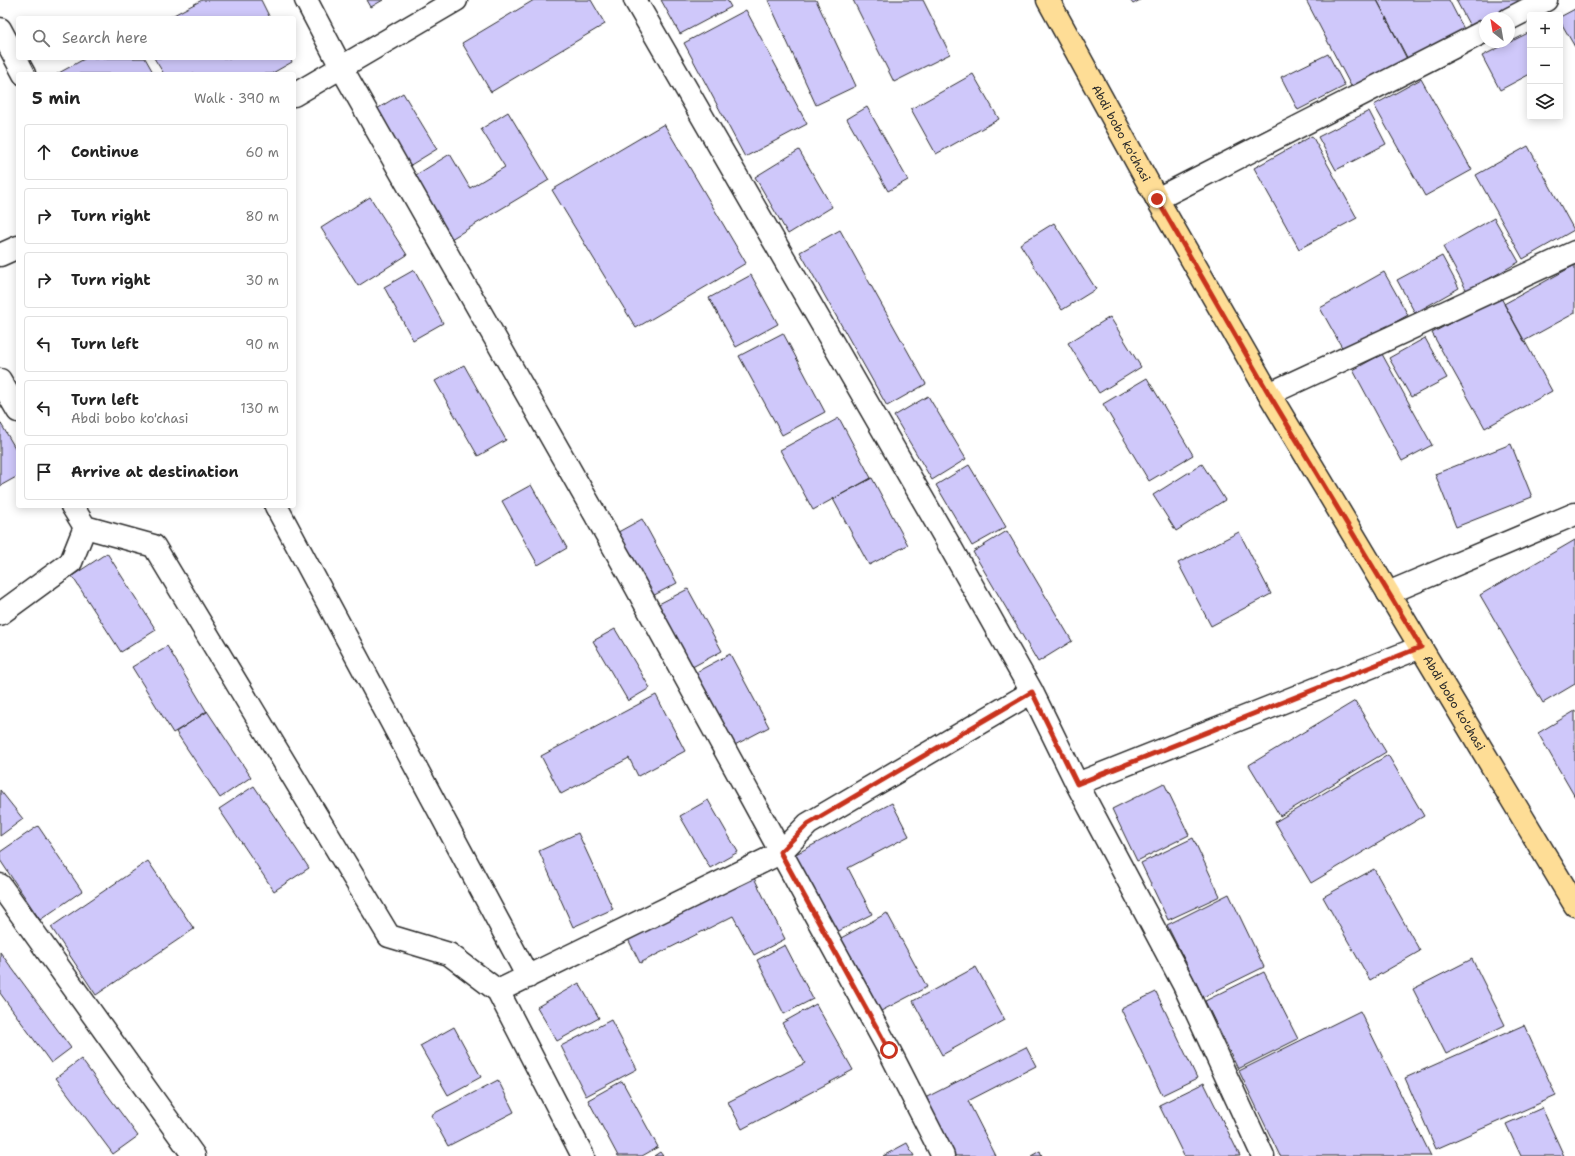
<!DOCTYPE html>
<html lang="en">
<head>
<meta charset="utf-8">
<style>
	body { margin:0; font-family:"Shantell Sans",sans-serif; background:#f6f6f6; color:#222 }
	.controls { position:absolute; right:12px; top:12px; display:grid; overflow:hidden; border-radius:4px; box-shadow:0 2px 10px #0003 }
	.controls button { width:36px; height:36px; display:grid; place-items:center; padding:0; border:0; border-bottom:1px solid #e0e0e0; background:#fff; color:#222; font:20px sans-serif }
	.compass { position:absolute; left:1479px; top:12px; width:36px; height:36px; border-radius:50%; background:#fff; box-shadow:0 2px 10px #0003; rotate:329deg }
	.stop { position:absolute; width:12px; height:12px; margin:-9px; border:3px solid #c8321e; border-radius:50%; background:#fff }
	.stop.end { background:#c8321e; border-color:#fff; box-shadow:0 1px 4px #0008 }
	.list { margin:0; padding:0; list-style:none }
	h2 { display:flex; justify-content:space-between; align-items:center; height:52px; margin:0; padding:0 16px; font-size:17px }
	h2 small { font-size:13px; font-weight:400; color:#767676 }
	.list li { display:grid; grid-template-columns:26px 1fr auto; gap:12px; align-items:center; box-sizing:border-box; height:56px; margin:0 8px 8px; padding:0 8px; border:1px solid #e0e0e0; border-radius:4px }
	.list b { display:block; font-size:15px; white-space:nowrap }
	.list p { margin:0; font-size:13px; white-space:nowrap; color:#767676 }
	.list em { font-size:13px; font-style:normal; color:#767676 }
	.icon { flex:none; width:22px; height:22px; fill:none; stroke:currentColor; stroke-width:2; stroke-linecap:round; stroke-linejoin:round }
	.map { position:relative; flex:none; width:1575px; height:1156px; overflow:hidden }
	.search { position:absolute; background:#fff; box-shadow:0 2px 10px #0003; left:16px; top:16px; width:280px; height:44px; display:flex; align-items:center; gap:10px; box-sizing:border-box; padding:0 14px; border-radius:4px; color:#767676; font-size:15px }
	.panel { position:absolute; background:#fff; box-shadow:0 2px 10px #0003; left:16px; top:72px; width:280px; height:436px; border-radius:4px }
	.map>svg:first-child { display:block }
</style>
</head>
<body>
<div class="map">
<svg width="1575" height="1156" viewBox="0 0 1575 1156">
	<rect width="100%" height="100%" fill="#fff"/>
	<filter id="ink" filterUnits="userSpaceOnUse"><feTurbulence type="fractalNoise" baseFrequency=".025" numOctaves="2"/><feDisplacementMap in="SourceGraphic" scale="8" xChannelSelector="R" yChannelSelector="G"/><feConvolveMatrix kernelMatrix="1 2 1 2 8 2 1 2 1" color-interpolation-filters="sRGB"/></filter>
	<g filter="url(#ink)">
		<path fill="#cfc8fa" stroke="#2b2b2b" d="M202,0H261L270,18H168Z
			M367,0H383L371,7Z
			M534,0H591L605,24L491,92L462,43Z
			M661,0H727L731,7L680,34Z
			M768,0H816L856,86L816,105Z
			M853,0H923L950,54L894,82Z
			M1130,0H1140L1133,4Z
			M1306,0H1377L1407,59L1352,88Z
			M1377,0H1449L1467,35L1411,65Z
			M1456,0H1518L1519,2L1489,18H1485V20L1471,28Z
			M1575,9V47L1560,21V17Z
			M746,10L807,124L745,157L684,43Z
			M1530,32V74L1500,90L1482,56Z
			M1328,54L1345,86L1298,110L1281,77Z
			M86,58H145L154,74H57Z
			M154,58H290L292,62L271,74H164Z
			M973,74L999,119L936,154L911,109Z
			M1421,79L1472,170L1425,196L1374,105Z
			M403,93L437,149L396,174L362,118Z
			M867,107L908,180L888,191L847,119Z
			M1369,111L1386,144L1336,170L1318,137Z
			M508,112L549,180L441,245L403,183L450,154L470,188L505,167L481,129Z
			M664,124L746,263L636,328L552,190Z
			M1312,136L1357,218L1299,249L1254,168Z
			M1528,146L1574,230L1523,259L1476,175Z
			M799,150L832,207L788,234L755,177Z
			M370,197L407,255L358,286L321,228Z
			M1494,218L1519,262L1467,291L1443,247Z
			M1054,223L1096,289L1062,310L1020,244Z
			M840,230L926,384L887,406L800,252Z
			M1442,256L1459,288L1415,313L1397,280Z
			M1575,265V313L1524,341L1504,304Z
			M414,270L443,323L413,340L384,287Z
			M1384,272L1408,315L1344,351L1320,308Z
			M751,275L778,324L736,347L709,298Z
			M1500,296L1552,391L1485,428L1432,333Z
			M1110,317L1141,367L1099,393L1068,343Z
			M783,333L825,412L782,435L739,356Z
			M1425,338L1447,378L1411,397L1389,358Z
			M1382,354L1432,445L1402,461L1353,370Z
			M464,365L506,440L478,456L435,381Z
			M1147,378L1193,455L1149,481L1103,404Z
			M928,396L966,459L932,480L894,416Z
			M839,418L871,478L813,510L780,450Z
			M0,422L18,453V476L0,486Z
			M1511,444L1532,497L1456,527L1435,474Z
			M1202,464L1225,500L1176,531L1153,495Z
			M969,465L1006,527L972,546L936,485Z
			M872,478L908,545L869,565L833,499Z
			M531,485L567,548L538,565L502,501Z
			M642,519L677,583L645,600L611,536Z
			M1007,531L1072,641L1038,662L973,552Z
			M1239,532L1271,594L1211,626L1178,563Z
			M1575,540V684L1543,703L1480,595Z
			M107,553L156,630L121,652L72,576Z
			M688,589L722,651L685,671L651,608Z
			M615,629L650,688L628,701L593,641Z
			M167,646L207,712L173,733L132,667Z
			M730,654L769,727L729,748L689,676Z
			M656,695L685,751L638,776L629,758L561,794L541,756Z
			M1355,701L1386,752L1280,816L1249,765Z
			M207,711L251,777L220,798L176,732Z
			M1575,711V797L1538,733Z
			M1388,755L1424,816L1311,883L1275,822Z
			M1164,783L1189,835L1137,861L1112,809Z
			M254,786L309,868L274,891L219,809Z
			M0,790L23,819L0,836Z
			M708,800L738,852L710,868L680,816Z
			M892,803L909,836L848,868L872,914L835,933L794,855Z
			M38,826L82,891L40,920L0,860V852Z
			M578,833L613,909L573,927L539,851Z
			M1193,838L1220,896L1168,920L1141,863Z
			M148,861L194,929L96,995L51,927Z
			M1374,869L1420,951L1370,980L1323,897Z
			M753,876L785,939L754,955L733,916L640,963L628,939Z
			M1229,894L1264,967L1203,997L1167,925Z
			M887,913L927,987L881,1011L841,938Z
			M785,945L813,999L784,1014L757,960Z
			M0,952L71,1048L51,1063L0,993Z
			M1472,959L1505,1025L1446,1054L1413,989Z
			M976,967L1005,1020L942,1055L913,1001Z
			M1264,972L1298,1039L1238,1069L1205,1001Z
			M579,983L599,1018L557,1041L537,1007Z
			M1156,992L1197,1078L1162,1095L1121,1009Z
			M816,1004L853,1070L742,1129L728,1102L805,1063L782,1023Z
			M1360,1011L1431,1156H1280L1239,1071Z
			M611,1020L637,1069L586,1096L561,1046Z
			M1524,1025L1556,1096L1436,1149L1405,1078Z
			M454,1027L481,1077L448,1095L420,1046Z
			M1026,1047L1036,1066L968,1101L996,1156H950L921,1100Z
			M81,1059L138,1136L113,1154L56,1078Z
			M498,1080L514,1112L448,1146L431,1115Z
			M622,1081L658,1147L642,1156H618L588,1100Z
			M1204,1083L1240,1156H1184L1159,1105Z
			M1542,1108L1564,1156H1521L1506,1124Z
			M907,1143L914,1156H883Z
			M1040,1151L1042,1156H1031Z
			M660,1152L663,1156H654Z"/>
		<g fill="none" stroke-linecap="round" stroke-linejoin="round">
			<g stroke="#2b2b2b" stroke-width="25">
				<path id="minor" d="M306,0L341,67L629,574L889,1050L943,1156
					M635,0L951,548L1032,692L1077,784L1183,983L1263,1156
					M1509,19L1546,0
					M0,29L24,74
					M294,95L456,0
					M1157,199L1485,31
					M0,255L18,247
					M0,380L18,411
					M1269,394L1575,252
					M72,506L85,527L154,546L389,936L449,954L498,991L583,1156
					M276,506L528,977
					M1388,593L1575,514
					M0,614L71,562L85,527
					M1077,784L1421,647
					M0,885L194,1156
					M498,991L780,853L808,824L1032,692"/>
			</g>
			<g stroke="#2b2b2b" stroke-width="25">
				<g id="major">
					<path id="s1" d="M1048,0L1157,199L1269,394L1575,905"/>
				</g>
			</g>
			<use href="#minor" stroke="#fff" stroke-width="22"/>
			<use href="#major" stroke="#fedd96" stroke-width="22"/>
		</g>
	</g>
	<g fill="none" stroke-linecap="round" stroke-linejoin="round" filter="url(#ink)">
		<path stroke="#c8321e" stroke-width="5" d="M889,1050L780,852L808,824L1032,692L1077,784L1421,647L1269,394L1157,199"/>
	</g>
	<g text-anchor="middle" stroke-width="3" stroke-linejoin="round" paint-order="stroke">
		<g font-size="12" fill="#2b2b2b" stroke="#fff">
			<text dy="4" stroke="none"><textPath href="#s1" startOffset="152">Abdi bobo ko'chasi</textPath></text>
			<text dy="4" stroke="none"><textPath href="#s1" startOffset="812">Abdi bobo ko'chasi</textPath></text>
		</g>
	</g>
</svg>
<div class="controls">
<button>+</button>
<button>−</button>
<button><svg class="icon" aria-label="layers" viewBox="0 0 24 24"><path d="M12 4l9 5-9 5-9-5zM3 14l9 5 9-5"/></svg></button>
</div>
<svg class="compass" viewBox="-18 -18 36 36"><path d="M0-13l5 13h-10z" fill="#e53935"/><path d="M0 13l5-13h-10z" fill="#767676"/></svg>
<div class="stop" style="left:889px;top:1050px"></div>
<div class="stop end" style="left:1157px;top:199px"></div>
<div class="search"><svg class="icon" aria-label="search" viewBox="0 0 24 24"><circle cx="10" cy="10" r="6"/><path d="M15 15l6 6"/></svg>Search here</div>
<section class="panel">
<h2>5 min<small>Walk · 390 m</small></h2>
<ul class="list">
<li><svg class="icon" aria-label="ahead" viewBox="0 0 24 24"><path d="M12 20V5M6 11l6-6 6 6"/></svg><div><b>Continue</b></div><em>60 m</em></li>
<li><svg class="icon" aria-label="right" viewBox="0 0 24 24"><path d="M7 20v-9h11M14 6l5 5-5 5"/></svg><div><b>Turn right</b></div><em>80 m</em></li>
<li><svg class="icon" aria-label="right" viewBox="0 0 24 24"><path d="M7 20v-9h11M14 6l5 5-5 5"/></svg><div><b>Turn right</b></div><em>30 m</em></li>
<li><svg class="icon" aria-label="left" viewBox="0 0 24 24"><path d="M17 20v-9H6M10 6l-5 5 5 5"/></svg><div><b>Turn left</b></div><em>90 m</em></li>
<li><svg class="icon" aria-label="left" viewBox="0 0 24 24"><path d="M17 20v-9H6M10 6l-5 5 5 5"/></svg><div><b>Turn left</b><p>Abdi bobo ko'chasi</p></div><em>130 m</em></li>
<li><svg class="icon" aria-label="arrive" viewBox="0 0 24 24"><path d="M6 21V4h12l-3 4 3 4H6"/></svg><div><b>Arrive at destination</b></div></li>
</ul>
</section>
</div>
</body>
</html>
